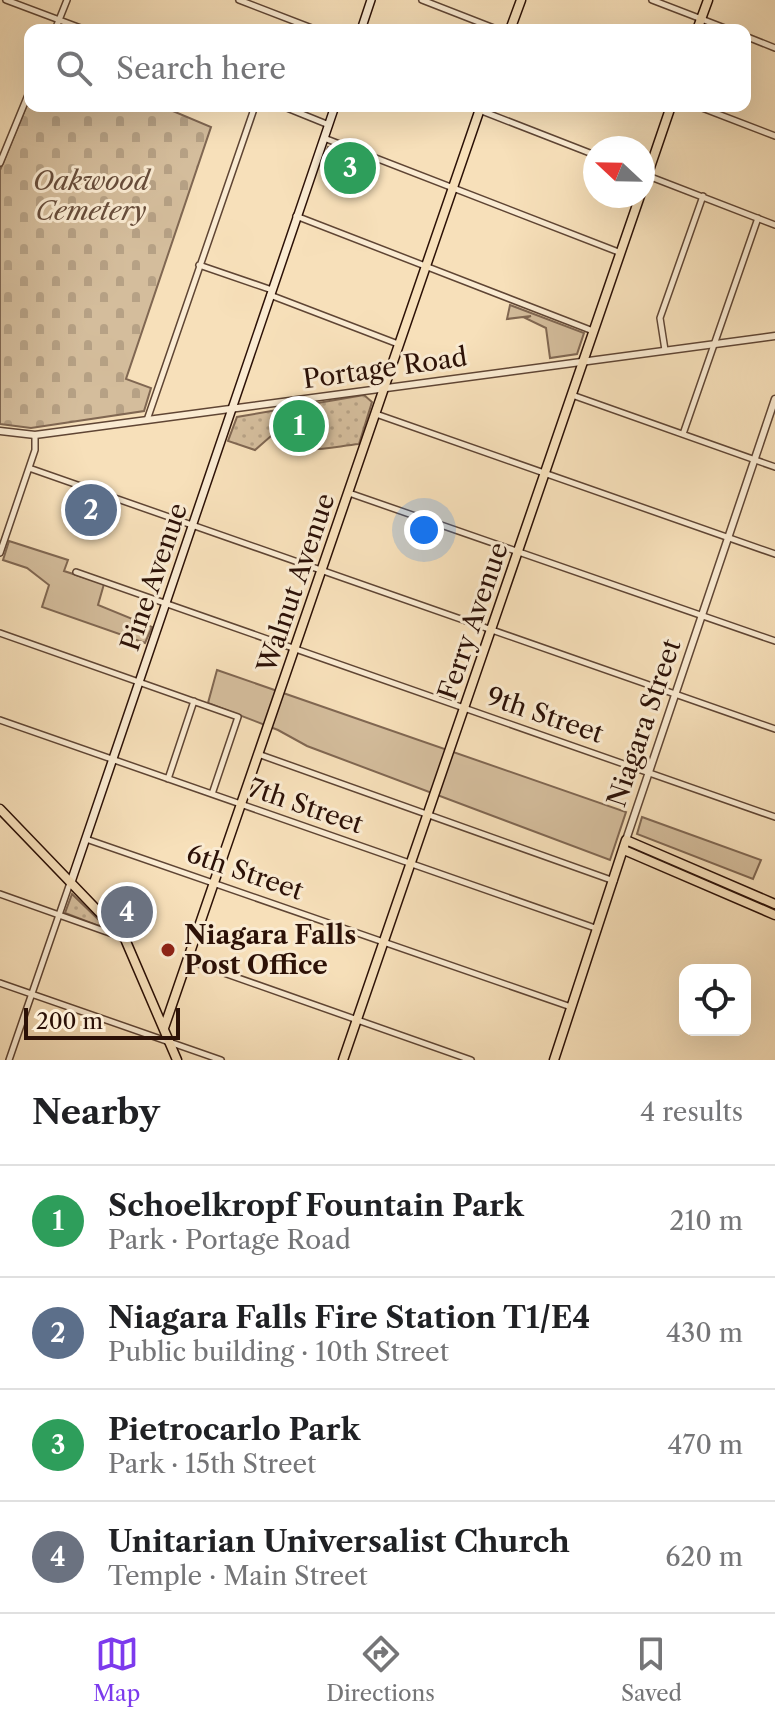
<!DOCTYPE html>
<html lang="en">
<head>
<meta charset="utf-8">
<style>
	body { margin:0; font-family:"Libre Caslon Text",serif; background:#f2f2f2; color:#202124 }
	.controls { position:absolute; right:24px; bottom:24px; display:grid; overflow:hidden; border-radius:16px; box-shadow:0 8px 32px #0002 }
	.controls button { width:72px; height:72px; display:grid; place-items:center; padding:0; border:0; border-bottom:2px solid #e0e0e0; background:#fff; color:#202124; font:40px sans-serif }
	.compass { position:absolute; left:583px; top:136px; width:72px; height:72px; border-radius:50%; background:#fff; box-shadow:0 8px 32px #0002; rotate:292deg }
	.scale { position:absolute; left:24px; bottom:20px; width:156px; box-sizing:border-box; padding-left:8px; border:4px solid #2c1107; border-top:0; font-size:22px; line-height:28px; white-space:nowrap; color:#2c1107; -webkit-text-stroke:6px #faebd2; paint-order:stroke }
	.you { position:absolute; left:424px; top:530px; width:28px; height:28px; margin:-20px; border:6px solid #fff; border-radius:50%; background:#1a73e8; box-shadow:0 0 0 12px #1a73e833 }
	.badge { display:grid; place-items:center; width:52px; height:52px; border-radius:50%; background:#7c3aed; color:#fff; font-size:26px; font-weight:700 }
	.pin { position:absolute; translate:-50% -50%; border:4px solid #fff; box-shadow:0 2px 8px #0006 }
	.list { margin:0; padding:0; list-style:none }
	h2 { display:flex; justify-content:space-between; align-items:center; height:104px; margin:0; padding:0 32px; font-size:34px }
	h2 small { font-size:26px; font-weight:400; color:#757577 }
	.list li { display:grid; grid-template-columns:52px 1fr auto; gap:24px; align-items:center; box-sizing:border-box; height:112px; padding:0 32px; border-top:2px solid #e0e0e0 }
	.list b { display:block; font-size:30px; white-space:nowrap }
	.list p { margin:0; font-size:26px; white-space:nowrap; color:#757577 }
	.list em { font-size:26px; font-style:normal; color:#757577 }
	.icon { flex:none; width:44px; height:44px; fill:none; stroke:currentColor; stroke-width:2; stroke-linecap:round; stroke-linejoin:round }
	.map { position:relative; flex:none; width:775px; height:1060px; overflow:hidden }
	.search { position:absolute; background:#fff; box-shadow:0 8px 32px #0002; left:24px; right:24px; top:24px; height:88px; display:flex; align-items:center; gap:20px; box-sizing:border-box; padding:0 28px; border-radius:16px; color:#757577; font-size:30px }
	.sheet { height:552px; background:#fff }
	nav { display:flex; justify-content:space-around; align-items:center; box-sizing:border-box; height:112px; border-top:2px solid #e0e0e0; background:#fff; font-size:22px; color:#757577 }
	nav a { display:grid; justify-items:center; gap:4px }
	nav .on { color:#7c3aed }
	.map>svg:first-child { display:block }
</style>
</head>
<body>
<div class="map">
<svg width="775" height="1060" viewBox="0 0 775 1060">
	<defs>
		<pattern id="cemetery-stones" width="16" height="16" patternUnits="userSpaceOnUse" patternTransform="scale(2)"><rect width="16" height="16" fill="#d4bd9c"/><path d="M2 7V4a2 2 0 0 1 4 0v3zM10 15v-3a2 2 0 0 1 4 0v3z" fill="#b6a185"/></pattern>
		<pattern id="park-dots" width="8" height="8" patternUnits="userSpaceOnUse" patternTransform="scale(2)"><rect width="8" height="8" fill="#d4bd9c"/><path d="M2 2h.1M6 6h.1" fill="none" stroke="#b6a185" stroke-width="1.8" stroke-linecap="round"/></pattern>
	</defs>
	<rect width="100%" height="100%" fill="#f7e0ba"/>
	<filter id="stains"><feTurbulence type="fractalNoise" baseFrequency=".0025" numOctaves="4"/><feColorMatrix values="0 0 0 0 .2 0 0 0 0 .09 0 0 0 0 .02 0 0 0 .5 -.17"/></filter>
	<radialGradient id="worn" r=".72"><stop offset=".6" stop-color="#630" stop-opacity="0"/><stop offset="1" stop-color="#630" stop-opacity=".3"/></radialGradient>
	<path fill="#d4bd9c" stroke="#806752" stroke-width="2" d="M510,305L584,333L577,354L550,358L546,328L525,318L531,316L507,319Z
		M9,541L68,560L64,571L104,584L98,605L152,627L145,643L42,607L49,585L27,568L3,560Z
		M217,670L626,812L610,860L307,746L278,730L208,703Z
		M642,817L761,860L753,879L637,834Z"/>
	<path fill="url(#cemetery-stones)" stroke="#806752" stroke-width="2" d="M30,97V106H161L211,127L126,379L151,388L144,411L31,428L0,424V170Z"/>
	<path fill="url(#park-dots)" stroke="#806752" stroke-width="2" d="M328,147L366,160L356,189L349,187V172L323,163Z
		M364,395L372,402L359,444C328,447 296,458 271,436L255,450L228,441L237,417Z
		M72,894L102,923L99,926L65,913Z"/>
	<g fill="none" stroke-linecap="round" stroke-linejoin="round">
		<g stroke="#5f4534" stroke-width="8">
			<path id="minor" d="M6,0L86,30
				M239,0L317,30
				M422,0L499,30
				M652,0L730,30
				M55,30L67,0
				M745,36L775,48
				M282,106L329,125
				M469,106L595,155
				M697,106L775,136
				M324,138L621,253
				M0,163L30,90
				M643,174L775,225
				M296,216L593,331
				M199,265L272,290
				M270,295L398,344
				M665,350L660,318L703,196
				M572,395L775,467
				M376,414L775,554
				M147,420L255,106
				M683,434L758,218
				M29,468L775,729
				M349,493L775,641
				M0,553L35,450V435
				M76,572L775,817
				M0,633L238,717L212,794
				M0,720L598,929
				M258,754L614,881
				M168,779L194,701
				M86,839L571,1007
				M0,894L121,937
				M187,960L471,1060
				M0,983L221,1060
				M9,1060L70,883"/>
		</g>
		<g stroke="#5f4534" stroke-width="9">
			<path id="tertiary" d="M0,431L35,435L775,336
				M626,840L775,399"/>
		</g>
		<g stroke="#2c1107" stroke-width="10">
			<path id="secondary" d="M361,30L371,0
				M71,882L335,106"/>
		</g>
		<g stroke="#2c1107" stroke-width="11">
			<path id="primary" d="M510,30L521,0
				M697,30L708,0
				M643,188L671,106
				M0,809L125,939L177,1060
				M164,1028L481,106
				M343,1060L640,196"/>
		</g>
		<g stroke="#2c1107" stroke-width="11">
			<path id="trunk" d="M624,850L775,915
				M554,1060L626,840L775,904"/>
		</g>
		<use href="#minor" stroke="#faebd2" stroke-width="5"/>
		<use href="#tertiary" stroke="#faebd2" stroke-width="6"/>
		<use href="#secondary" stroke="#faebd2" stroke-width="7"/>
		<use href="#primary" stroke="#f7e0ba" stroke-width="8"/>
		<use href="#trunk" stroke="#f7e0ba" stroke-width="8"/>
	</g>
	<circle fill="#8f2418" stroke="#faebd2" stroke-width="3" cx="168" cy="950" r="8"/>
	<g text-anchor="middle" stroke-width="6" stroke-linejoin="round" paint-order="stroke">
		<g font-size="26" font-style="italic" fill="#674d3b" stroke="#faebd2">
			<text x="91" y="190">Oakwood<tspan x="91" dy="30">Cemetery</tspan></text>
		</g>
		<g font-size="26" fill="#2c1107" stroke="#faebd2">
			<text transform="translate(385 368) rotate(-8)" y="9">Portage Road</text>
			<text transform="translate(154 577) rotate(-71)" y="9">Pine Avenue</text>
			<text transform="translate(296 583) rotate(-71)" y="9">Walnut Avenue</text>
			<text transform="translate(473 621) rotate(-71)" y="9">Ferry Avenue</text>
			<text transform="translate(545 715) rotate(19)" y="9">9th Street</text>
			<text transform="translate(644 723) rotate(-71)" y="9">Niagara Street</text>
			<text transform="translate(306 806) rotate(19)" y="9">7th Street</text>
			<text transform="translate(245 872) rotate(19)" y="9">6th Street</text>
		</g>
		<g font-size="26" font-weight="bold" fill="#2c1107" stroke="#faebd2" text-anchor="start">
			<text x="184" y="944">Niagara Falls<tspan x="184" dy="30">Post Office</tspan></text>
		</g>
	</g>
	<rect width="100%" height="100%" filter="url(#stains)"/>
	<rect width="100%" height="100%" fill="url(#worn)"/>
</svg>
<div class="controls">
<button><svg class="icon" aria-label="locate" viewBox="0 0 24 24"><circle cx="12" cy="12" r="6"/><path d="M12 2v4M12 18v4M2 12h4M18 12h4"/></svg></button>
</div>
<svg class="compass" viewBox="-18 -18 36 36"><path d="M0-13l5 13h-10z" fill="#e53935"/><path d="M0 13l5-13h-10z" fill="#757577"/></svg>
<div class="scale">200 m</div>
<div class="you"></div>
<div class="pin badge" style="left:299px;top:426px;background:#2e9e5b">1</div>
<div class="pin badge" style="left:91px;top:510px;background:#5c6f8a">2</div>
<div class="pin badge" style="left:350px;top:168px;background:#2e9e5b">3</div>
<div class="pin badge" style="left:127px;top:912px;background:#6b7280">4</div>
<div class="search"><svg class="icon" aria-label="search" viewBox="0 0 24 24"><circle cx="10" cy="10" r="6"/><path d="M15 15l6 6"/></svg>Search here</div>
</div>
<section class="sheet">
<h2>Nearby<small>4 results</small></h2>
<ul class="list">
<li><span class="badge" style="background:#2e9e5b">1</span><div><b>Schoelkropf Fountain Park</b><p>Park · Portage Road</p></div><em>210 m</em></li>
<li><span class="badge" style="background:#5c6f8a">2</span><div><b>Niagara Falls Fire Station T1/E4</b><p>Public building · 10th Street</p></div><em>430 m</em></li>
<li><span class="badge" style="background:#2e9e5b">3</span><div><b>Pietrocarlo Park</b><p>Park · 15th Street</p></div><em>470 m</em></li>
<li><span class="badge" style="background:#6b7280">4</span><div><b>Unitarian Universalist Church</b><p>Temple · Main Street</p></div><em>620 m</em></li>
</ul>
</section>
<nav>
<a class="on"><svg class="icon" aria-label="map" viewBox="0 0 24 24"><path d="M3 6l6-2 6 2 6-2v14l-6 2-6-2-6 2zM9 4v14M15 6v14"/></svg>Map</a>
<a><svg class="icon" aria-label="directions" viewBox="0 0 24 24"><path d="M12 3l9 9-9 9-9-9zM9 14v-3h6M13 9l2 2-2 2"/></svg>Directions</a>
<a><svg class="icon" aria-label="saved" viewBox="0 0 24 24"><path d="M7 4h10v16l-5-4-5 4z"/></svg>Saved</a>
</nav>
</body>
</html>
